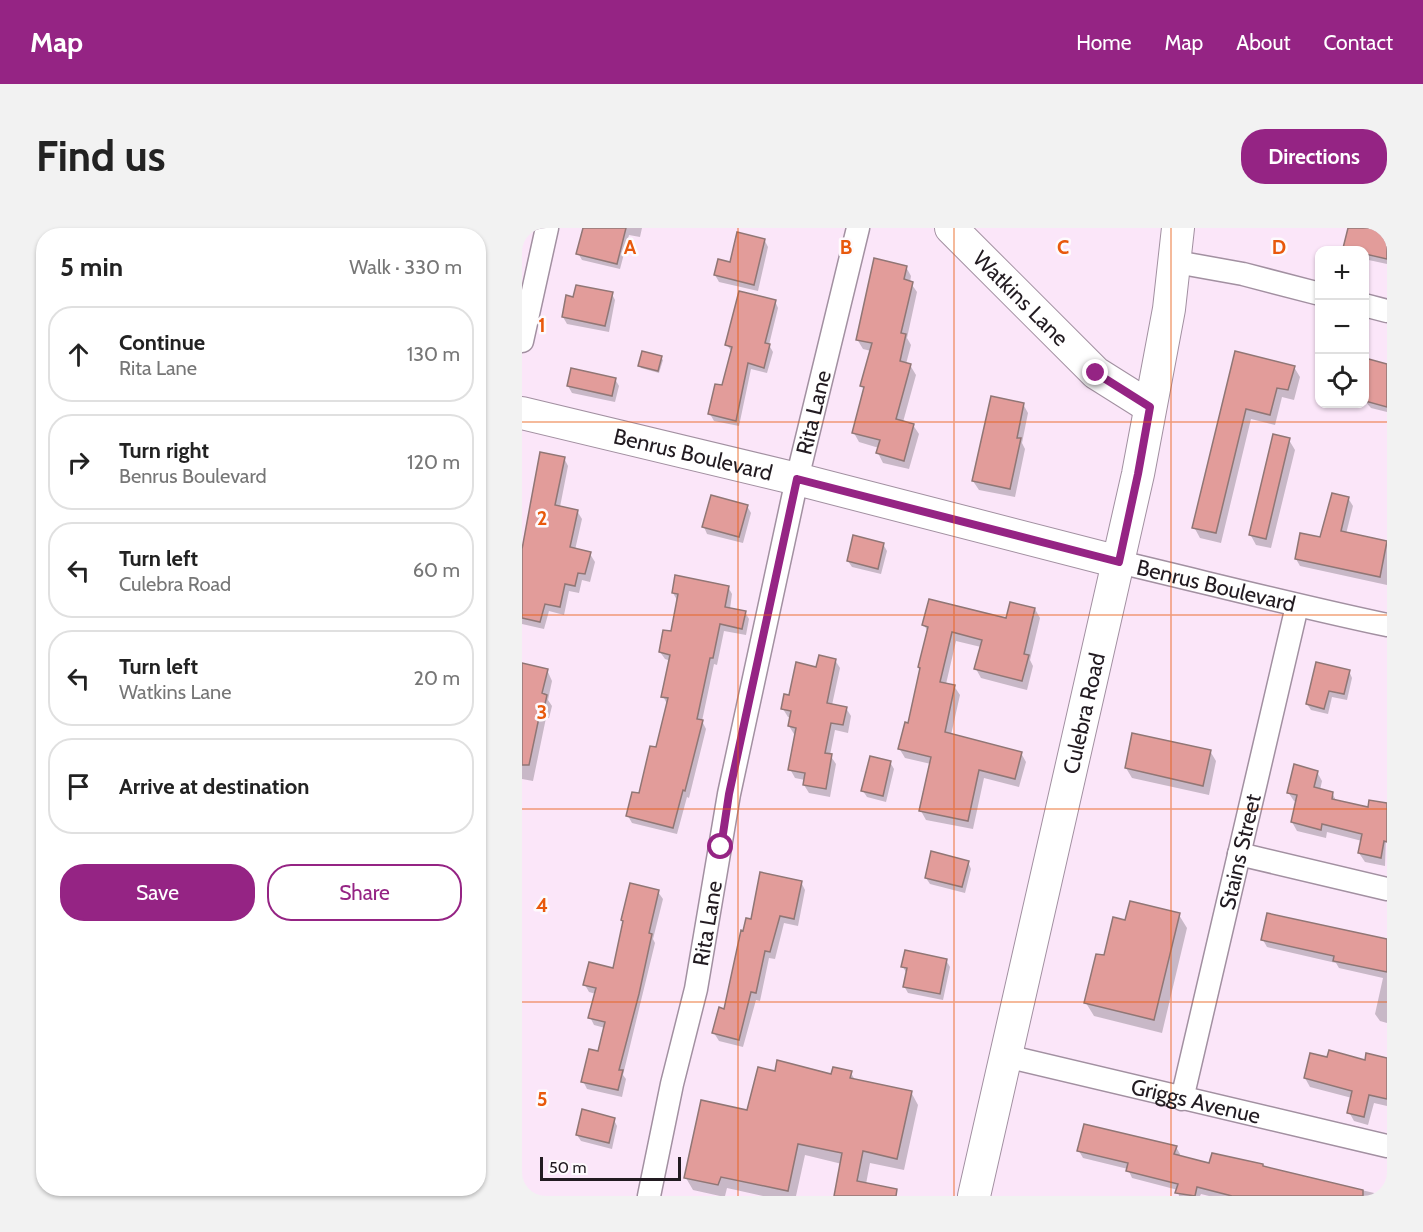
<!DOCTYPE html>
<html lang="en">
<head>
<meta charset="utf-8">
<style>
	body { margin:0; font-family:Cabin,sans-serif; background:#f2f2f2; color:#222 }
	.controls { position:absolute; right:18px; top:18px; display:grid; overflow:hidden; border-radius:12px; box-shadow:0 2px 4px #0004 }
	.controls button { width:54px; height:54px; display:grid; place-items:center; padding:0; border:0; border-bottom:2px solid #e0e0e0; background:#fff; color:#222; font:30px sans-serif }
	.scale { position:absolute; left:18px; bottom:15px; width:141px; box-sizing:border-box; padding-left:6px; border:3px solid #221b21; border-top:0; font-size:16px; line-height:21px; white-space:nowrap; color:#221b21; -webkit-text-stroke:4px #fefafd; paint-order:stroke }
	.stop { position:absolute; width:18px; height:18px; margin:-14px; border:4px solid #952484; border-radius:50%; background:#fff }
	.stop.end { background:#952484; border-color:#fff; box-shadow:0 2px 6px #0008 }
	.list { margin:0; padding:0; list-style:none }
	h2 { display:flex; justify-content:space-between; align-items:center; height:78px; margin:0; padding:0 24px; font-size:26px }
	h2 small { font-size:20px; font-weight:400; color:#767676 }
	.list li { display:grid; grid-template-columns:39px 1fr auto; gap:18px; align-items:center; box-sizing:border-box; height:96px; margin:0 12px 12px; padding:0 12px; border:2px solid #e0e0e0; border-radius:24px }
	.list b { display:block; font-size:22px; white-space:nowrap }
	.list p { margin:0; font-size:20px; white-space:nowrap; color:#767676 }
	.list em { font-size:20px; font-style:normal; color:#767676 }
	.actions { display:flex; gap:12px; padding:18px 24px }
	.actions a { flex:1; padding:14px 0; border:2px solid #952484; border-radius:24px; text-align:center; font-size:21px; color:#952484 }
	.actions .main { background:#952484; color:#fff }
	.icon { flex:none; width:33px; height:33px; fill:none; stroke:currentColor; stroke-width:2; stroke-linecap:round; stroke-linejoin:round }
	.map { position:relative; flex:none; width:865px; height:968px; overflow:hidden; border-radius:24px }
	header { display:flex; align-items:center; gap:36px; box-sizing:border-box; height:84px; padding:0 30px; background:#952484; color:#fff }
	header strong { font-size:28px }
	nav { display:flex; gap:33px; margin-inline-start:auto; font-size:21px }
	.intro { display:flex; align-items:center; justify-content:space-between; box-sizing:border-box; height:144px; padding:0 36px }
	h1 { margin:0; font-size:42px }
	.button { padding:15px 27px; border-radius:24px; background:#952484; color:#fff; font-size:21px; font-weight:700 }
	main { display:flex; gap:36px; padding:0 36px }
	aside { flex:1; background:#fff; border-radius:24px; box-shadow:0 2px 4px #0004 }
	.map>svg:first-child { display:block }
</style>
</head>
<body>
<header>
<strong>Map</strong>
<nav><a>Home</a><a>Map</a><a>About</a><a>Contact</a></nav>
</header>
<div class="intro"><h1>Find us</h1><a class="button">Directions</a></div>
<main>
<aside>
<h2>5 min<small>Walk · 330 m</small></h2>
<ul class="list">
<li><svg class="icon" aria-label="ahead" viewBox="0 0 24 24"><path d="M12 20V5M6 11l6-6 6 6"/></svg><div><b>Continue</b><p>Rita Lane</p></div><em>130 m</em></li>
<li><svg class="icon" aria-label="right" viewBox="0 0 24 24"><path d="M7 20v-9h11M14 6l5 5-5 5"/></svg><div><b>Turn right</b><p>Benrus Boulevard</p></div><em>120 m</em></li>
<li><svg class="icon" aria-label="left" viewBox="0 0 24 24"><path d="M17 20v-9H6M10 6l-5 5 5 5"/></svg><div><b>Turn left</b><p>Culebra Road</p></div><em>60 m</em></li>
<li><svg class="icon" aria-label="left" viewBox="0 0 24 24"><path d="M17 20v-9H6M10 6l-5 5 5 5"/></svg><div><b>Turn left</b><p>Watkins Lane</p></div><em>20 m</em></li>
<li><svg class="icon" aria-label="arrive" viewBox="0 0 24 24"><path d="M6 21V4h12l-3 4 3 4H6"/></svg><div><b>Arrive at destination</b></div></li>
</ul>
<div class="actions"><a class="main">Save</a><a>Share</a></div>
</aside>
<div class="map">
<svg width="865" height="968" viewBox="0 0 865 968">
	<rect width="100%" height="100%" fill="#fbe6f9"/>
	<path fill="#0003" d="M62,0H120L118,9L107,7L98,41L60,32L56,25Z
		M828,0H865V36L842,31V22H824L823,20Z
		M243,13L246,19L236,63L197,54L193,47Z
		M384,39L389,48L388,54L395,64L385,110L389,117L384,136L388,137L394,147L381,194L391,197L397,206L387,241L361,235L356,225L357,220L337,214L332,205L343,163L340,158L349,123L341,121L335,111Z
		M90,66L93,72L87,104L45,96L41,89L53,70Z
		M253,73L256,80L247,117L251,124L245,145L229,141L217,198L192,193L188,186L201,159L210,124L205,117Z
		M714,124L772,139L778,149L772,172L760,169L753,197L729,191L699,315L678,310L672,299Z
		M842,128L845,132L865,138V184L849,180L842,172Z
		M139,130L141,132L137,145L119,140L118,137Z
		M93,151L97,158L93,174L50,165L46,158Z
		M501,176L506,185L500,215L503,221L493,269L457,262L451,253Z
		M767,212L773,222L749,320L734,317L728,306Z
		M42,230L46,238L38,279L55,283L60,291L53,322L68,326L73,334L68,354L60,352L57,365L47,363L42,387L27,383L22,401L0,396V326Z
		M826,270L831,278L824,306L865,314V357L778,338L774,331L799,311Z
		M225,278L229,285L221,315L185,306L182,299Z
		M361,316L365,323L359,346L330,339L326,333Z
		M206,359L210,366L208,381L223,384L227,391L224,407L202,403L195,437L192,436L180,493L184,501L167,570L165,569L155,606L110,595L106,588L118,567L135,521L145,476L141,468L149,433L143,431L138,424L151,405L155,372L151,365Z
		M513,381L518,390L508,432L511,438L505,462L459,450L454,441L459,419L434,413L424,456L432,458L438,467L429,507L499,525L504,534L497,559L462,550L451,601L404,592L399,583L409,536L383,530L377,520L387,496L406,404L402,397L485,392Z
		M313,432L318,440L310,477L324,480L329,488L326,505L313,502L308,527L314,536L308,569L287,565L282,557L283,552L273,550L268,541L275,507L272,506L267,498L269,490L266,489L261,481L296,440Z
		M0,437L25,442L30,453L26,472L30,478L27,490H24L11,553L0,551Z
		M827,443L830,450L825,472L810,469L806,486L789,482L785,476Z
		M688,523L694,533L687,567L610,550L604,540Z
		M368,534L372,541L364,574L345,569L341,563Z
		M795,544L800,553L798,562L810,565L815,574L847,581L865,577L863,638L843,634L837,625L840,613L805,604L804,610L775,603L770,594L775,574L772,573L766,564Z
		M446,634L449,641L443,665L408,656L404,650Z
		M279,654L283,662L276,698L262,695L253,731L247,730L238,773L234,772L221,819L197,813L192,805L203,782L222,704L230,693Z
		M136,664L141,671L131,711L133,715L101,847L104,851L100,869L65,861L61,853L77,825L83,800L72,797L68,789L74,766L67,764L63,757L92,742L102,695L100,692Z
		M657,687L665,700L640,805L572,788L564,775L583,729L604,694Z
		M741,712L865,714V795L858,793L853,786L861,750L817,740L814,735L745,719Z
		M424,732L428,739L421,772L386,765L382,758L385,746L381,739Z
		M806,831L844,834L865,831V878L852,875L846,897L832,893L827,884L830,870L788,859L783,850Z
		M254,845L310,847L329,845L333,852L389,864L396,877L382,942L348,935L344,956L372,968H313L320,936L283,927L274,968H241L205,960L203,968H198L171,962L164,950L226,884Z
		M92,892L95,898L90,921L59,913L55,907Z
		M654,919L658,926L657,929L689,937L691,927L865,968H687L679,966L678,968H657L656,962L610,950L606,941L561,930L557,923Z"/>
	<path fill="#e29c9a" stroke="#907675" stroke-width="1.5" d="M61,0H104L95,36L54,26Z
		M826,0H865V31L843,26V22L821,20Z
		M215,4L243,11L232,57L192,47L196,31L208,34Z
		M352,30L385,38L382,51L391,54L379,105L384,106L378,133L389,136L374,191L392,196L382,233L354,225L358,212L330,205L342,159L338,158L350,115L334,112Z
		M54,57L91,64L83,98L40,89L44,67L51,69Z
		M217,63L254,72L243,115L248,116L242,140L226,135L214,193L186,186L193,156L200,157L210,119L203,117Z
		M120,123L140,128L136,143L116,138Z
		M713,123L773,138L766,162L755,160L748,187L724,181L694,305L670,300Z
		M843,130L865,136V179L843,173Z
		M49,140L94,150L90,168L45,158Z
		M469,168L502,175L495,210H499L488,261L450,253Z
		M751,206L768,210L744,311L727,307Z
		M18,224L43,229L33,277L56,282L48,319L69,324L63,346L56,345L53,358L43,356L38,379L23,376L18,394L0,390V321Z
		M810,265L827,269L819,303L865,313L858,349L773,331L778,305L798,309Z
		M189,267L226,277L217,309L180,299Z
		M331,307L362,315L356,341L325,333Z
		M153,347L207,358L203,379L224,383L220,401L198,396L191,430H188L175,491L181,492L163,563L161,562L151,600L104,588L110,564L117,565L128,518L134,519L146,470L139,469L148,427L137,424L141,402L149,403L156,366L150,365Z
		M407,371L484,390L488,374L513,380L502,426L507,427L500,453L452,441L460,412L430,404L418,454L433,457L423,504L500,524L493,551L457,542L446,593L397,583L409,529L376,521L383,494L386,495L398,440L396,439L406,399L400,397Z
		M297,427L314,431L305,475L325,479L321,497L309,495L303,525L310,526L304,561L281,557L283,545L266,542L274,500L266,498L269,483L259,481L262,466L267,467L274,434L294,439Z
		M794,434L828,442L822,466L807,463L802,481L784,476Z
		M0,435L26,441L20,465L25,467L22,481L19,480L7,537H0Z
		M610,505L689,522L681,558L603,540Z
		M348,528L369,533L361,568L339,563Z
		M772,536L796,543L792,559L811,564L810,571L846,579L847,572L865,575V614L862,613L859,630L836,625L840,606L800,596L799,602L769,594L775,567L765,565Z
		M409,623L447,633L440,659L403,650Z
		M238,644L280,653L272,691L258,688L248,724L243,723L234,765L229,764L217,812L190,805L197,779L202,781L219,702L221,703L224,690L229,691Z
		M108,655L137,662L127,705L130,706L117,766L97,842H101L96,862L59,854L67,821L76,823L83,794L66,790L74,760L61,757L67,734L91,740L101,693L99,692Z
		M608,673L658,685L632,792L562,775L574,726L582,727L591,689L603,692Z
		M745,685L865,711V744L811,733L812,728L739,712Z
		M383,722L425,731L418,766L381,759L385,740L379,739Z
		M807,822L843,832L844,825L865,830V871L847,867L842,889L825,885L830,863L782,850L788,825L805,829Z
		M255,832L309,846L311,839L330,843L328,850L390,863L375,931L341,923L335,953L375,961L374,968H312L320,925L276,916L266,963L199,949L196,957L162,950L179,872L225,882L236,839L253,843Z
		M60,881L93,890L87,915L54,907Z
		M562,896L655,918L652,926L687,935L690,925L741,936V938L841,962V968H710L675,959L673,968L653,965L656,956L604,943L606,935L555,923Z"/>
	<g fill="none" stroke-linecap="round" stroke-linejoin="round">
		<g stroke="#a290a1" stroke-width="25">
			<g id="street">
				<path d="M654,34L721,46L798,66"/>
				<path d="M842,77L865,83"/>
				<path d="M0,113L25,0"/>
				<path id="s1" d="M597,334C686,355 775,378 865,397"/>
				<path d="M717,626L865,661"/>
				<path id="s2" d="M484,828L865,918"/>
				<path id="s3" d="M660,871L775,378"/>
				<path id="s4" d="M127,968L150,856L174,761L207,566L275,251L336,0"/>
			</g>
		</g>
		<g stroke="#a290a1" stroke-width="34">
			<g id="secondary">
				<path id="s5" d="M429,0L574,145L628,179"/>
				<path id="s6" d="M0,185L275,251L597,334"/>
				<path id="s7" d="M452,968L616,246L647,81L656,0"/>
			</g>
		</g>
		<use href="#street" stroke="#fff" stroke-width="22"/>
		<use href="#secondary" stroke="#fff" stroke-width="32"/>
	</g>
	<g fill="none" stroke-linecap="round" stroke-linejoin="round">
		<path stroke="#952484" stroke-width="8" d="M199,619L207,566L275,251L597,334L616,246L628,179L574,145"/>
	</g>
	<path fill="none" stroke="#e8590c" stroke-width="1.5" stroke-opacity="0.55" d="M216,0V968M432,0V968M649,0V968M0,194H865M0,387H865M0,581H865M0,774H865"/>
	<g text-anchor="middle" stroke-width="5" stroke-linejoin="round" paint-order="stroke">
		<g font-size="22" fill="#221b21" stroke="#fefafd">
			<text dy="8" stroke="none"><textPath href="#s5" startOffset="99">Watkins Lane</textPath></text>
			<text dy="8" stroke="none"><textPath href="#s4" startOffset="801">Rita Lane</textPath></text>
			<text dy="8" stroke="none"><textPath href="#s6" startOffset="176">Benrus Boulevard</textPath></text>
			<text dy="8" stroke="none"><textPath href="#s1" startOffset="100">Benrus Boulevard</textPath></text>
			<text dy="8" stroke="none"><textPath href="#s7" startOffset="495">Culebra Road</textPath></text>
			<text dy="8" stroke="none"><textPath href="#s3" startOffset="254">Stains Street</textPath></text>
			<text dy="8" stroke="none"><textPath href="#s4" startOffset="279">Rita Lane</textPath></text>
			<text dy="8" stroke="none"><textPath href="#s2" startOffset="195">Griggs Avenue</textPath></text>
		</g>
	</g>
	<g font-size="20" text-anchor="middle" font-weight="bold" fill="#e8590c" stroke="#fefafd" stroke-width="5" stroke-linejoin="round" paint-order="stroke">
		<text x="108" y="26">A</text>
		<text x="324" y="26">B</text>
		<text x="541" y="26">C</text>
		<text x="757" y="26">D</text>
		<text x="20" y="104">1</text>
		<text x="20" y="297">2</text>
		<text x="20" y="491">3</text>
		<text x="20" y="684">4</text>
		<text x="20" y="878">5</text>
	</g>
</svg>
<div class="controls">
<button>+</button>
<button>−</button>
<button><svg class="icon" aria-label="locate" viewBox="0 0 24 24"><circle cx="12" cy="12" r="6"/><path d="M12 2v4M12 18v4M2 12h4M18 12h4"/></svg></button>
</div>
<div class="scale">50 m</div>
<div class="stop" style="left:199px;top:619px"></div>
<div class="stop end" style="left:574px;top:145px"></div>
</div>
</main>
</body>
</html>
